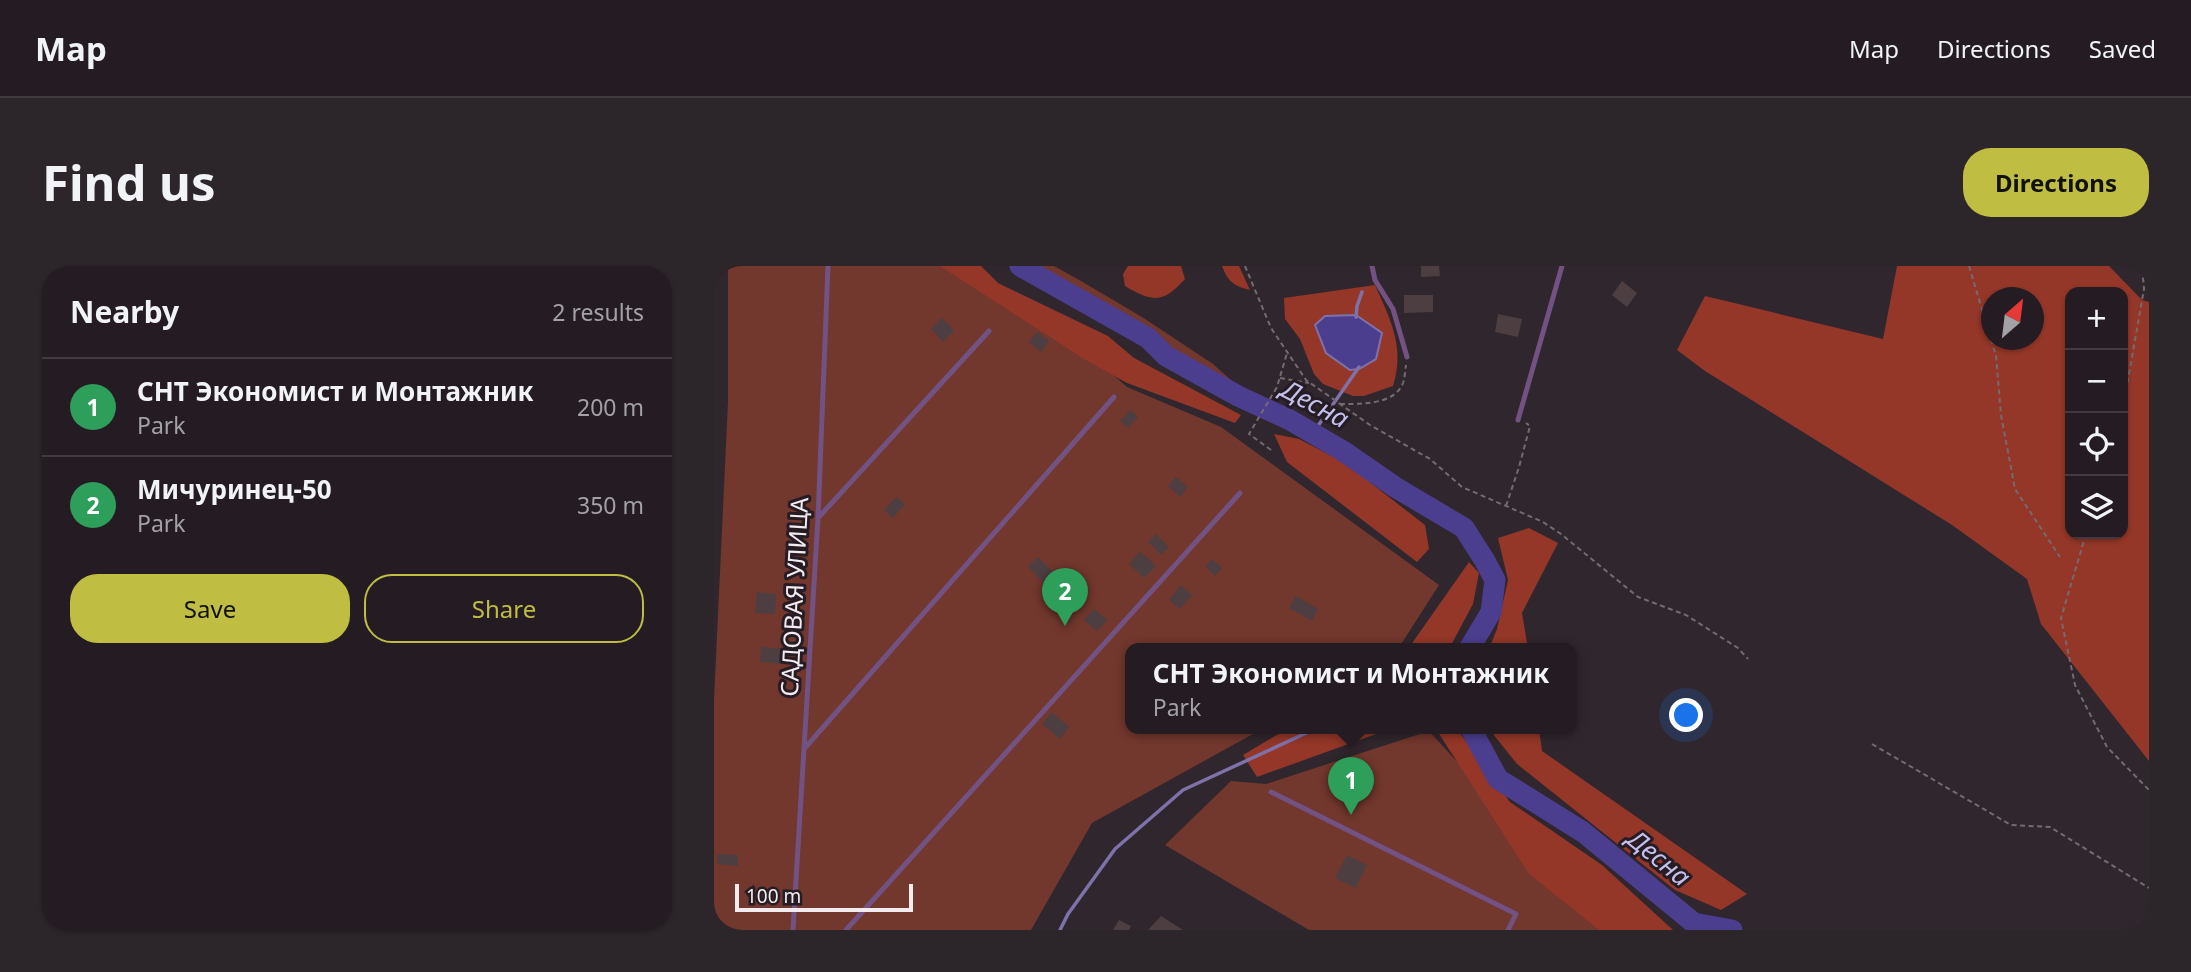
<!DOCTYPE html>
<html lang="en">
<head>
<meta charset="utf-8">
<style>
	body { margin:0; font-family:"Noto Sans",sans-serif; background:#2c252a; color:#f1f3f6 }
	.controls { position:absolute; right:21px; top:21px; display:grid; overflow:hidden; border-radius:14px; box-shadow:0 2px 5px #0004 }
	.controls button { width:63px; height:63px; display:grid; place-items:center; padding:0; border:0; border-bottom:2px solid #413a40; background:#241c22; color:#f1f3f6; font:35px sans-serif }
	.compass { position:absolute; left:1267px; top:21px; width:63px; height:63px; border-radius:50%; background:#241c22; box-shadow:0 2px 5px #0004; rotate:28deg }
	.scale { position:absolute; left:21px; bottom:18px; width:178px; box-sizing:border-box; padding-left:7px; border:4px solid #f2ebf0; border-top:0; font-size:19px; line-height:24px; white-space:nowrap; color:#f2ebf0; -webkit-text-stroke:5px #261c23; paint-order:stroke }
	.you { position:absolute; left:973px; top:450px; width:24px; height:24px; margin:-18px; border:5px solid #fff; border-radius:50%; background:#1a73e8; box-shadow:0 0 0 10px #1a73e833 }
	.badge { display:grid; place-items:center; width:46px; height:46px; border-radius:50%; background:#bfbe42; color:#fff; font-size:23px; font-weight:700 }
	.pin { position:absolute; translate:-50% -58px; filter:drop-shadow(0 2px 4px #0008) }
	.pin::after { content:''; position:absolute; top:37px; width:24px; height:21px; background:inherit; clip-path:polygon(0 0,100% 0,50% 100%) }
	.popup { position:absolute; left:411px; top:377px; width:452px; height:91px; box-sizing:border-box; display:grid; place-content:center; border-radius:14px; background:#241c22; filter:drop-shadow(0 2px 5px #0005); font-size:23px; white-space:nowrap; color:#a3a1a5 }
	.popup b { font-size:26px; color:#f1f3f6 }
	.popup::after { content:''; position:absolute; left:50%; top:100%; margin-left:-14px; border:14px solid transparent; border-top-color:#241c22 }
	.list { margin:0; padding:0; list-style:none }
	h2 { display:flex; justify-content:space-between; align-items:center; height:91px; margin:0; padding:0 28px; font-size:30px }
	h2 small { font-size:23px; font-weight:400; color:#a3a1a5 }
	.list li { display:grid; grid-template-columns:46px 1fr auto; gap:21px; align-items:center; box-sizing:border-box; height:98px; padding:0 28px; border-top:2px solid #413a40 }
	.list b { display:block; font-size:26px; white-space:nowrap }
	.list p { margin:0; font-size:23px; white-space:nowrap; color:#a3a1a5 }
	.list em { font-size:23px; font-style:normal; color:#a3a1a5 }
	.actions { display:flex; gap:14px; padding:21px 28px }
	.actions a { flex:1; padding:16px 0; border:2px solid #bfbe42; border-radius:28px; text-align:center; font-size:24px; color:#bfbe42 }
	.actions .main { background:#bfbe42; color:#111 }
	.icon { flex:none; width:38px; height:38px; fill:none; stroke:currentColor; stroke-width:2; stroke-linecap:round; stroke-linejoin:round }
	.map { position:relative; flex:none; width:1435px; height:664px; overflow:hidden; border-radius:28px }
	header { display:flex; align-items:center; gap:42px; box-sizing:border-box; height:98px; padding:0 35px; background:#241c22; border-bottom:2px solid #413a40 }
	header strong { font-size:33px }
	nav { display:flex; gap:38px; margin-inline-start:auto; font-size:24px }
	.intro { display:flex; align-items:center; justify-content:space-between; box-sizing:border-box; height:168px; padding:0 42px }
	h1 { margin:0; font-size:49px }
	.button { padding:18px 32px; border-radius:28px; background:#bfbe42; color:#111; font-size:24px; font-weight:700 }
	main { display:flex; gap:42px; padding:0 42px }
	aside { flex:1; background:#241c22; border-radius:28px; box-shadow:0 2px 5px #0004 }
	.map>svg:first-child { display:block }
</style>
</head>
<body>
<header>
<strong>Map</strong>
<nav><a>Map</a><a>Directions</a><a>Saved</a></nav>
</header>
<div class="intro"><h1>Find us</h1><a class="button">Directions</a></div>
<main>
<aside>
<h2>Nearby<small>2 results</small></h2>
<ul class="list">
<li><span class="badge" style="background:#2e9e5b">1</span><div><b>СНТ Экономист и Монтажник</b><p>Park</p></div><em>200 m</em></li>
<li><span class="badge" style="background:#2e9e5b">2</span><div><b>Мичуринец-50</b><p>Park</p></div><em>350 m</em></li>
</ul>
<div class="actions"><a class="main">Save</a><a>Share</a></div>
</aside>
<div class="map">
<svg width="1435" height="664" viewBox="0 0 1435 664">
	<rect width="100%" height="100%" fill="#30262d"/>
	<path fill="#72372d" d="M14,0H241L375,87L413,121L507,161L725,319L684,383H416V463H548L378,557L317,664H0V434L14,136Z
		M312,0H340L367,15L428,51L499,98L527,123L526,136L499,121L435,68Z
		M715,465L828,589L929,664H595L451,579L517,515L552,518Z"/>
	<path fill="#943728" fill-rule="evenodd" d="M226,0H267L284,17L394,70L420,92L527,149L521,157L413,117L370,93Z
		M414,0H467L471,13C449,38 438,36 411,20L409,8Z
		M508,0H525L536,24C520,20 514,16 508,0Z
		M1183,0H1395L1428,34L1435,36V495L1327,358L1313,313L1238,259L991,105L963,84L991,30L1169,73ZM1356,26H1409V268H1356ZM1278,32H1320V74H1278Z
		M661,19C677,55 691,81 679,120L650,130H639L609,118L600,108L586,73L571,53L570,32Z
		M560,168L585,173L631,197L711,259L715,283L703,296L573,196Z
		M815,262L844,277L808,347L814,383H775L783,363L794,314L784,272Z
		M755,296L765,307L759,338L735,383H694Z
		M573,463H676L543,511L529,489Z
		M722,463H743L796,536L888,599L959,664H885L815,608Z
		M775,463H825L828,485L1033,628L1007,644L961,624L803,498Z"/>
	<path fill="#4c3e8e" stroke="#7e72ab" stroke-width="2" d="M642,49L668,67L662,93L645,103L636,104L612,87L601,59L611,50Z"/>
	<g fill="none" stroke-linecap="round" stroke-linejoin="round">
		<path stroke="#7e72ab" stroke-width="3.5" d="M642,51L643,40L648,26
			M599,167L645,101
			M346,664L354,648L401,583L469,524L601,463"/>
		<path stroke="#4c3e8e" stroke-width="21" d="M306,0L434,72L452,90L524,130L576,154L629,185L681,221L750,262L771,295L781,314L777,346L755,383
			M757,463L784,513L869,566L980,657L1018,664"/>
	</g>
	<path fill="#4d3f41" d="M707,0H725L726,10L707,11Z
		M908,15L923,27L913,41L898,29Z
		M690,29H719V46L690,47Z
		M784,48L808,53L804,71L781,66Z
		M228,52L240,65L229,76L217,63Z
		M323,66L335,75L327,86L315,76Z
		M416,144L424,151L414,162L406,155Z
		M462,211L474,221L466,231L454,220Z
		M182,231L191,238L179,252L170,244Z
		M442,268L455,281L447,289L434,276Z
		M426,285L442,300L430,312L415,298Z
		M324,291L339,306L329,316L314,301Z
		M498,293L508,302L501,310L491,300Z
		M467,319L478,329L466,343L455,334Z
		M43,326L62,328L61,348L41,347Z
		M582,330L604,343L598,355L575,342Z
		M380,343L393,354L383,365L370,354Z
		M47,381L70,383L69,398L46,396Z
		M338,446L355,461L346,473L328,458Z
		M4,588L24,589V600L3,598Z
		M633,589L653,599L642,622L621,612Z
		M447,650L469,664H434Z
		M405,654L417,660L415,664H399Z"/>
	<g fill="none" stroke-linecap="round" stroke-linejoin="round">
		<path stroke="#746b71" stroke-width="2" stroke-dasharray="5 3.5" stroke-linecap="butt" d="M531,0L557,62L592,114L656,159L716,193L748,221L829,256L847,268L924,331L972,349L1024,382L1034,393
			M1255,0L1282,90L1287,149L1301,223L1346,291
			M566,112L595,117
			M626,138C646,138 681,139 689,117C691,111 691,105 692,99
			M1409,142L1430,23L1428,0
			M557,184L535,168L563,121L573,87
			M792,240L805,201L816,160L812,157
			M1372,268L1347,352L1361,419L1393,481L1435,524
			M1158,478L1297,559L1336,561L1435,622"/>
		<path stroke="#725283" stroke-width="5" d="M658,0L661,14L679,43L693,91
			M804,154L848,0
			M104,252L275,65
			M90,483L400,131
			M557,526L802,648L794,664
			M79,664L104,252L114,0
			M132,664L526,227"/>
	</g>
	<g text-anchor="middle" stroke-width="6" stroke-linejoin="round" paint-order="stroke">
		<g font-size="24" fill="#f2ebf0" stroke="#261c23">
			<text transform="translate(81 331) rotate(-87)" y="8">САДОВАЯ УЛИЦА</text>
		</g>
		<g font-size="26" font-style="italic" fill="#c4c1ee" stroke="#261c23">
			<text transform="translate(601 138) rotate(28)" y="9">Десна</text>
			<text transform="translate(945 592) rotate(39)" y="9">Десна</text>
		</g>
	</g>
</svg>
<div class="controls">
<button>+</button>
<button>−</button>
<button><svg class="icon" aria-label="locate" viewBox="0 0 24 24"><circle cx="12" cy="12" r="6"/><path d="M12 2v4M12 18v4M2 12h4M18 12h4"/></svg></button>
<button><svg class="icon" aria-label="layers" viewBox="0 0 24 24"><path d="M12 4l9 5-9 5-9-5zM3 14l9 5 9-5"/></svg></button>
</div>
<svg class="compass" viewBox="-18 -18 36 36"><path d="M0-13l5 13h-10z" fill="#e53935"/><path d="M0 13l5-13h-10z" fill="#a3a1a5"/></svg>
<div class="scale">100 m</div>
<div class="you"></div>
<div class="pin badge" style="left:637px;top:549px;background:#2e9e5b">1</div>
<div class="popup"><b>СНТ Экономист и Монтажник</b>Park</div>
<div class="pin badge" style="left:351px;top:360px;background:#2e9e5b">2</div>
</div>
</main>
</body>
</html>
